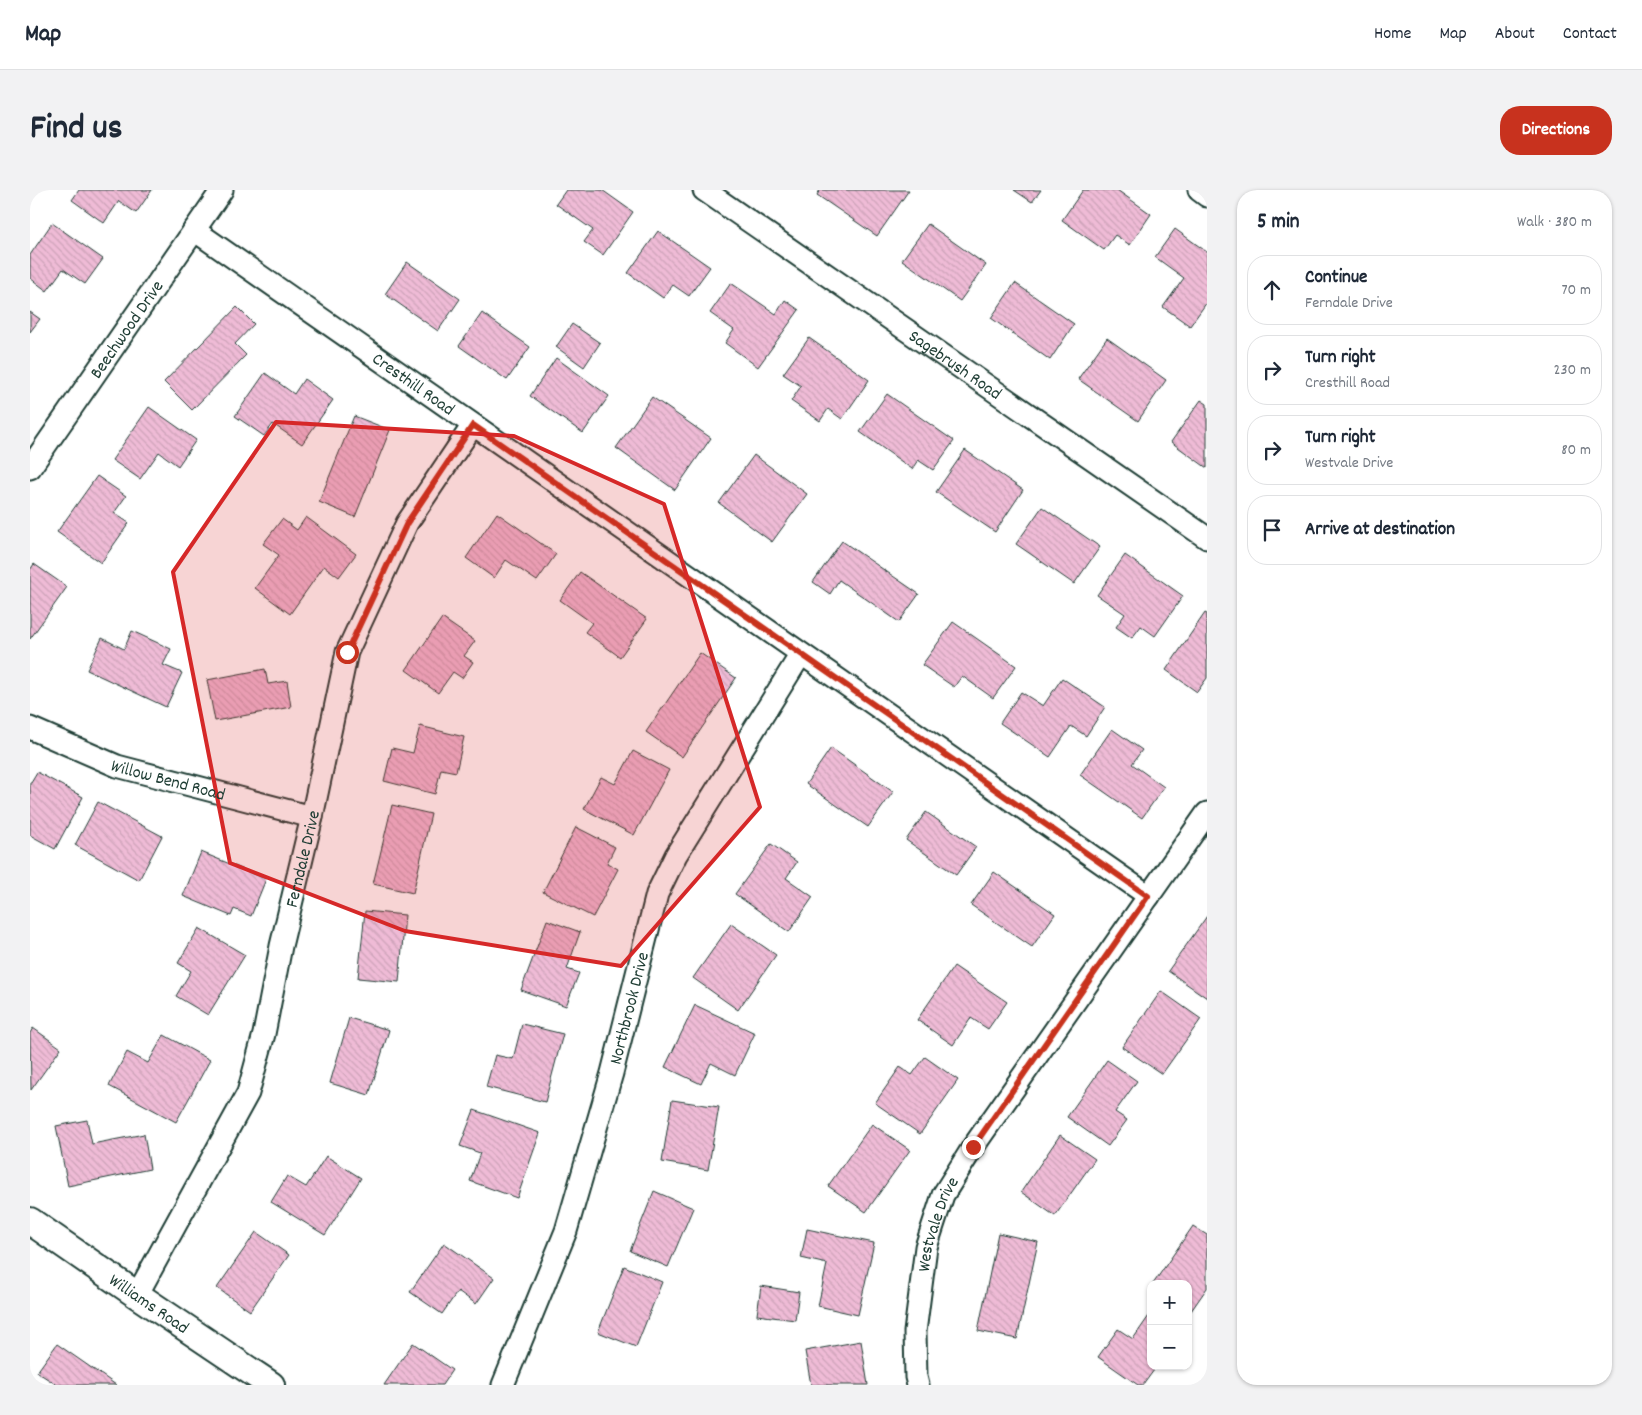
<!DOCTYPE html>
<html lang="en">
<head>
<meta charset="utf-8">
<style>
	body { margin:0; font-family:Dekko,sans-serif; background:#f2f2f3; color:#1f2937 }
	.controls { position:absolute; right:15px; bottom:15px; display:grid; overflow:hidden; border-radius:10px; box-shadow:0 1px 4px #0004 }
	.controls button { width:45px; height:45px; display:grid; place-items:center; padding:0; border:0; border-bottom:1px solid #e0e1e3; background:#fff; color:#1f2937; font:25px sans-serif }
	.stop { position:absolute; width:15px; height:15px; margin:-11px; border:4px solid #c8321e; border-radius:50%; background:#fff }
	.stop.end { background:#c8321e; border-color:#fff; box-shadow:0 1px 5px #0008 }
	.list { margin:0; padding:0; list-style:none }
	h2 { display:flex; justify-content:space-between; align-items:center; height:65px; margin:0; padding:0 20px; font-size:21px }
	h2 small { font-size:16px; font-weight:400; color:#747a83 }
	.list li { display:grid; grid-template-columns:32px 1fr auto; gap:15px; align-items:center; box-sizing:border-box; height:70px; margin:0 10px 10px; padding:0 10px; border:1px solid #e0e1e3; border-radius:20px }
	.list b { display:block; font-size:19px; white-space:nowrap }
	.list p { margin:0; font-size:16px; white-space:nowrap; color:#747a83 }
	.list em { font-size:16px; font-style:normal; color:#747a83 }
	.icon { flex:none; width:28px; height:28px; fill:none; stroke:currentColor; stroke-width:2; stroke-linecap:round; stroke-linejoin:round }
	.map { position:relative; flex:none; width:1177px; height:1195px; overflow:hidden; border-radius:20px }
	header { display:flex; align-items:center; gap:30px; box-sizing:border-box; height:70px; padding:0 25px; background:#fff; border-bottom:1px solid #e0e1e3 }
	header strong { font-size:24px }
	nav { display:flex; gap:28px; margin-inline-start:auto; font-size:18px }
	.intro { display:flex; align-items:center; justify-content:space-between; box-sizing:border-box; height:120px; padding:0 30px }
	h1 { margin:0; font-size:35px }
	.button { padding:12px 22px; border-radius:20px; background:#c8321e; color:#fff; font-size:18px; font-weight:700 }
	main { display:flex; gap:30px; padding:0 30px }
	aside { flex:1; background:#fff; border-radius:20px; box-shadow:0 1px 4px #0004 }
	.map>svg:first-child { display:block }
</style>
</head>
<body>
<header>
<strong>Map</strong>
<nav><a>Home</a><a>Map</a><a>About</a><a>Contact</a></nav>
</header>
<div class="intro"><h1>Find us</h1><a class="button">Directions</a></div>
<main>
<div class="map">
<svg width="1177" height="1195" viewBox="0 0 1177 1195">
	<defs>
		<pattern id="building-back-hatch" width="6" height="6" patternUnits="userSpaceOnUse" patternTransform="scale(1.25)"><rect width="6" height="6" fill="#efbbd6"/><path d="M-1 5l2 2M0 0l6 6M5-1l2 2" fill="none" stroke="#cca2b8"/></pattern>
	</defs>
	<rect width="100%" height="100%" fill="#fff"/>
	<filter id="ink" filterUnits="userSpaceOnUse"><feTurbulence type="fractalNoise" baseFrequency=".02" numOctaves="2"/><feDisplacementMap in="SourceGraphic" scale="10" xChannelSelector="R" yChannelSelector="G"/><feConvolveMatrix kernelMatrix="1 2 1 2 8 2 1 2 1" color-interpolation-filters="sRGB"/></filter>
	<g filter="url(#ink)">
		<path fill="url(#building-back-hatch)" stroke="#1f3d34" d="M49,0H122L106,23L89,11L74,33L42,10Z
			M536,0H572L603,22L573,65L554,52L563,40L526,14Z
			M790,0H879L847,46L787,5Z
			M984,0H1011L1002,12Z
			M1053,0H1087L1121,24L1100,55L1085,45L1074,60L1032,30Z
			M22,33L73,69L55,94L33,79L17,101L0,88V65Z
			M898,34L956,75L930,111L872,70Z
			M1145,39L1177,62V112L1160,136L1133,117L1154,88L1125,67Z
			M628,41L680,77L659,106L643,95L633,108L598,83Z
			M377,72L430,109L408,141L355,104Z
			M701,93L746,124L755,110L769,120L728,177L695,153L704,140L680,123Z
			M985,93L1044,134L1020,170L961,128Z
			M207,117L224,134L205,154L216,165L162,220L134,192Z
			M0,122L10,129L0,142Z
			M452,123L500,157L477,190L429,156Z
			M542,134L570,153L554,177L526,157Z
			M779,148L839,190L812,229L798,219L790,231L761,211L771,196L753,184Z
			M1077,148L1136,190L1108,231L1048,189Z
			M526,168L579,206L553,243L500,206Z
			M235,183L264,204L274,189L303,210L272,254L243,234L234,246L205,226Z
			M857,204L924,251L903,280L888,270L882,279L830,242Z
			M622,207L681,248L645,300L586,258Z
			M1171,210L1177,214V278L1141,252Z
			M119,217L166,250L148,276L129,262L110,289L82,270Z
			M324,226L360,240L325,327L289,312Z
			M935,260L993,300L965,342L906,302Z
			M724,265L777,304L742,352L689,313Z
			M67,286L96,306L84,323L99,333L71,373L27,342Z
			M1012,317L1070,357L1044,394L986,354Z
			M467,323L526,364L507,391L476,370L464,388L436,368Z
			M276,327L326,364L309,387L294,376L260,424L225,398L249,365L233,354L252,329L267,340Z
			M812,351L889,404L869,432L809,390L800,404L783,392Z
			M1095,365L1153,406L1125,446L1111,436L1102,448L1086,437L1095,424L1067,405Z
			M4,374L37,397L0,449V380Z
			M550,382L617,429L590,467L555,442L562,433L530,410Z
			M1175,423L1177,424V488L1167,502L1136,480Z
			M412,428L445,451L434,466L443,472L432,488L423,482L408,503L376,480Z
			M923,432L986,476L963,508L932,486L924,497L892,475Z
			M102,441L141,459L133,475L152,483L136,517L57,480L72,448L94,459Z
			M670,463L706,488L652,567L616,542Z
			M235,479L238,494L257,491L261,517L185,531L177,490Z
			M1032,488L1075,517L1056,546L1041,536L1020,567L970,533L991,502L1013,516Z
			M390,536L434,547L426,582L411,579L405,604L354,591L362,558L383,563Z
			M1082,539L1112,560L1102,574L1134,597L1112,628L1050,585Z
			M801,558L863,602L838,637L776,594Z
			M603,561L639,580L604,645L554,619L571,587L585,594Z
			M7,582L53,607L25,659L0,645V592H1Z
			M68,612L132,646L109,690L45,655Z
			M362,615L401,624L383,703L343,694Z
			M896,622L946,657L926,685L876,650Z
			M546,637L585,657L577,673L588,679L563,727L513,702Z
			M741,654L767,672L756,688L783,707L759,742L705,704Z
			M171,662L236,689L221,726L204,719L201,726L153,706Z
			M964,682L1025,724L1002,757L941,715Z
			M335,721L375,725L369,792L328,788Z
			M1177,726V808L1138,781Z
			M517,730L550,742L537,779L549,783L536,816L491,800Z
			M701,734L746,765L708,820L663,788Z
			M169,738L215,765L178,825L146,806L161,781L148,773Z
			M924,776L977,812L958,839L941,828L923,855L887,830Z
			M1131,801L1171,829L1132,884L1092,857Z
			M665,815L725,843L705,885L681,873L671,894L635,877Z
			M319,828L359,840L339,905L300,893Z
			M492,834L533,844L515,912L456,897L465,865L483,869Z
			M3,838L31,858L1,900L0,843Z
			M134,845L180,870L146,932L79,896L97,862L118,873Z
			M895,867L928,890L890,944L845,913L870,877L882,885Z
			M1077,870L1107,891L1085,922L1097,930L1078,956L1037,927Z
			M642,910L689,917L678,980L632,972Z
			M444,920L510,943L487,1008L440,991L450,963L430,956Z
			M57,930L62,954L114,944L120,979L38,996L26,936Z
			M842,934L880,960L836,1022L798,996Z
			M1030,945L1065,969L1025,1026L991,1002Z
			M296,966L331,988L295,1045L241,1012L257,986L276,997Z
			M624,1001L663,1018L638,1077L600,1061Z
			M1163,1036L1177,1045V1098L1161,1121L1158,1119V1094H1123Z
			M777,1039L844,1053L828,1125L788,1116L797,1074L771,1068Z
			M226,1042L259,1065L220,1121L187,1098Z
			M968,1043L1008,1052L987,1149L948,1141Z
			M414,1053L464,1088L446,1114L428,1101L412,1124L380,1102Z
			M594,1076L632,1092L606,1157L568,1142Z
			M731,1096L769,1102L765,1130L727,1125Z
			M1121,1123V1176H1127L1113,1195H1108L1068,1167L1088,1139L1103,1149Z
			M831,1151L838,1195H781L775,1161Z
			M383,1153L422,1180L412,1195H354Z
			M27,1154L86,1195H27L7,1182Z"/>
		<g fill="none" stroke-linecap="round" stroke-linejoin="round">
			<g stroke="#1f3d34" stroke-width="25">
				<g id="minor">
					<path id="s1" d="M674,0L1177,348"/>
					<path d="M1169,0L1177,6"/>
					<path id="s2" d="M164,40L1119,706"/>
					<path id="s3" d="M0,278L192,0"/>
					<path id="s4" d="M0,538L87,576L282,627"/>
					<path id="s5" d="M107,1105L218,903L234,844L251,756L282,627L317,462L377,333L443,235"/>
					<path id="s6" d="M473,1195L536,1041L582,883L627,704L646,665L771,464"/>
					<path id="s7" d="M888,1195L886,1187L885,1142L896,1057L913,1005L943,957L1177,623"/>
				</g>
			</g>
			<g stroke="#1f3d34" stroke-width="30">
				<g id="tertiary">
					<path id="s8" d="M0,1031L107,1105L241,1195"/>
				</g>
			</g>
			<use href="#minor" stroke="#fff" stroke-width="21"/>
			<use href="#tertiary" stroke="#fff" stroke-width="26"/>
		</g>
	</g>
	<g fill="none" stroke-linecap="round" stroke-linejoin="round" filter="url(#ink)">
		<path stroke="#c8321e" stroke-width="6" d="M317,462L377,333L443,235L1118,706L943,957"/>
	</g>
	<path fill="#d62828" fill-opacity="0.2" stroke="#d62828" stroke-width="4" stroke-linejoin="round" d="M246,232L484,246L634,314L730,617L591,776L375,741L200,673L143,382Z"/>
	<g text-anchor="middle" stroke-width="4.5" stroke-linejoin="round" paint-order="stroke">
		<g font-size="18" fill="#1f3d34" stroke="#fff">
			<text dy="6" stroke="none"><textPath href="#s3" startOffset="169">Beechwood Drive</textPath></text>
			<text dy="6" stroke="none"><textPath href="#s1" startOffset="306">Sagebrush Road</textPath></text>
			<text dy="6" stroke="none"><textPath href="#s2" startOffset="268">Cresthill Road</textPath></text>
			<text dy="6" stroke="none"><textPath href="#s4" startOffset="148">Willow Bend Road</textPath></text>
			<text dy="6" stroke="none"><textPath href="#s5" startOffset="471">Ferndale Drive</textPath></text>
			<text dy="6" stroke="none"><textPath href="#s6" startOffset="398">Northbrook Drive</textPath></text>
			<text dy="6" stroke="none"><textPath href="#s7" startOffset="164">Westvale Drive</textPath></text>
			<text dy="6" stroke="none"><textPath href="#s8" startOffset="145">Williams Road</textPath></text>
		</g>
	</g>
</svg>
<div class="controls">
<button>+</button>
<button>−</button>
</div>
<div class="stop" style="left:317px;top:462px"></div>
<div class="stop end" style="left:943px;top:957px"></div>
</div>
<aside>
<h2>5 min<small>Walk · 380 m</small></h2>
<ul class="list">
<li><svg class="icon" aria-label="ahead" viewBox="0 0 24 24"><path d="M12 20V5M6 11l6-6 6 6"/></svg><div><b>Continue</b><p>Ferndale Drive</p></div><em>70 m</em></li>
<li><svg class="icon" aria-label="right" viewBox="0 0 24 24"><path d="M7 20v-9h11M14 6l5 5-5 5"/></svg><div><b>Turn right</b><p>Cresthill Road</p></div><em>230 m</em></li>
<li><svg class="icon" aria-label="right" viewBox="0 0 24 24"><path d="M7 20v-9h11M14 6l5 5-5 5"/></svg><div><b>Turn right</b><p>Westvale Drive</p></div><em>80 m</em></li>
<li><svg class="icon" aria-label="arrive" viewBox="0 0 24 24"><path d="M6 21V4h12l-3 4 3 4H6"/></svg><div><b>Arrive at destination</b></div></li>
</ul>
</aside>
</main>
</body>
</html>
